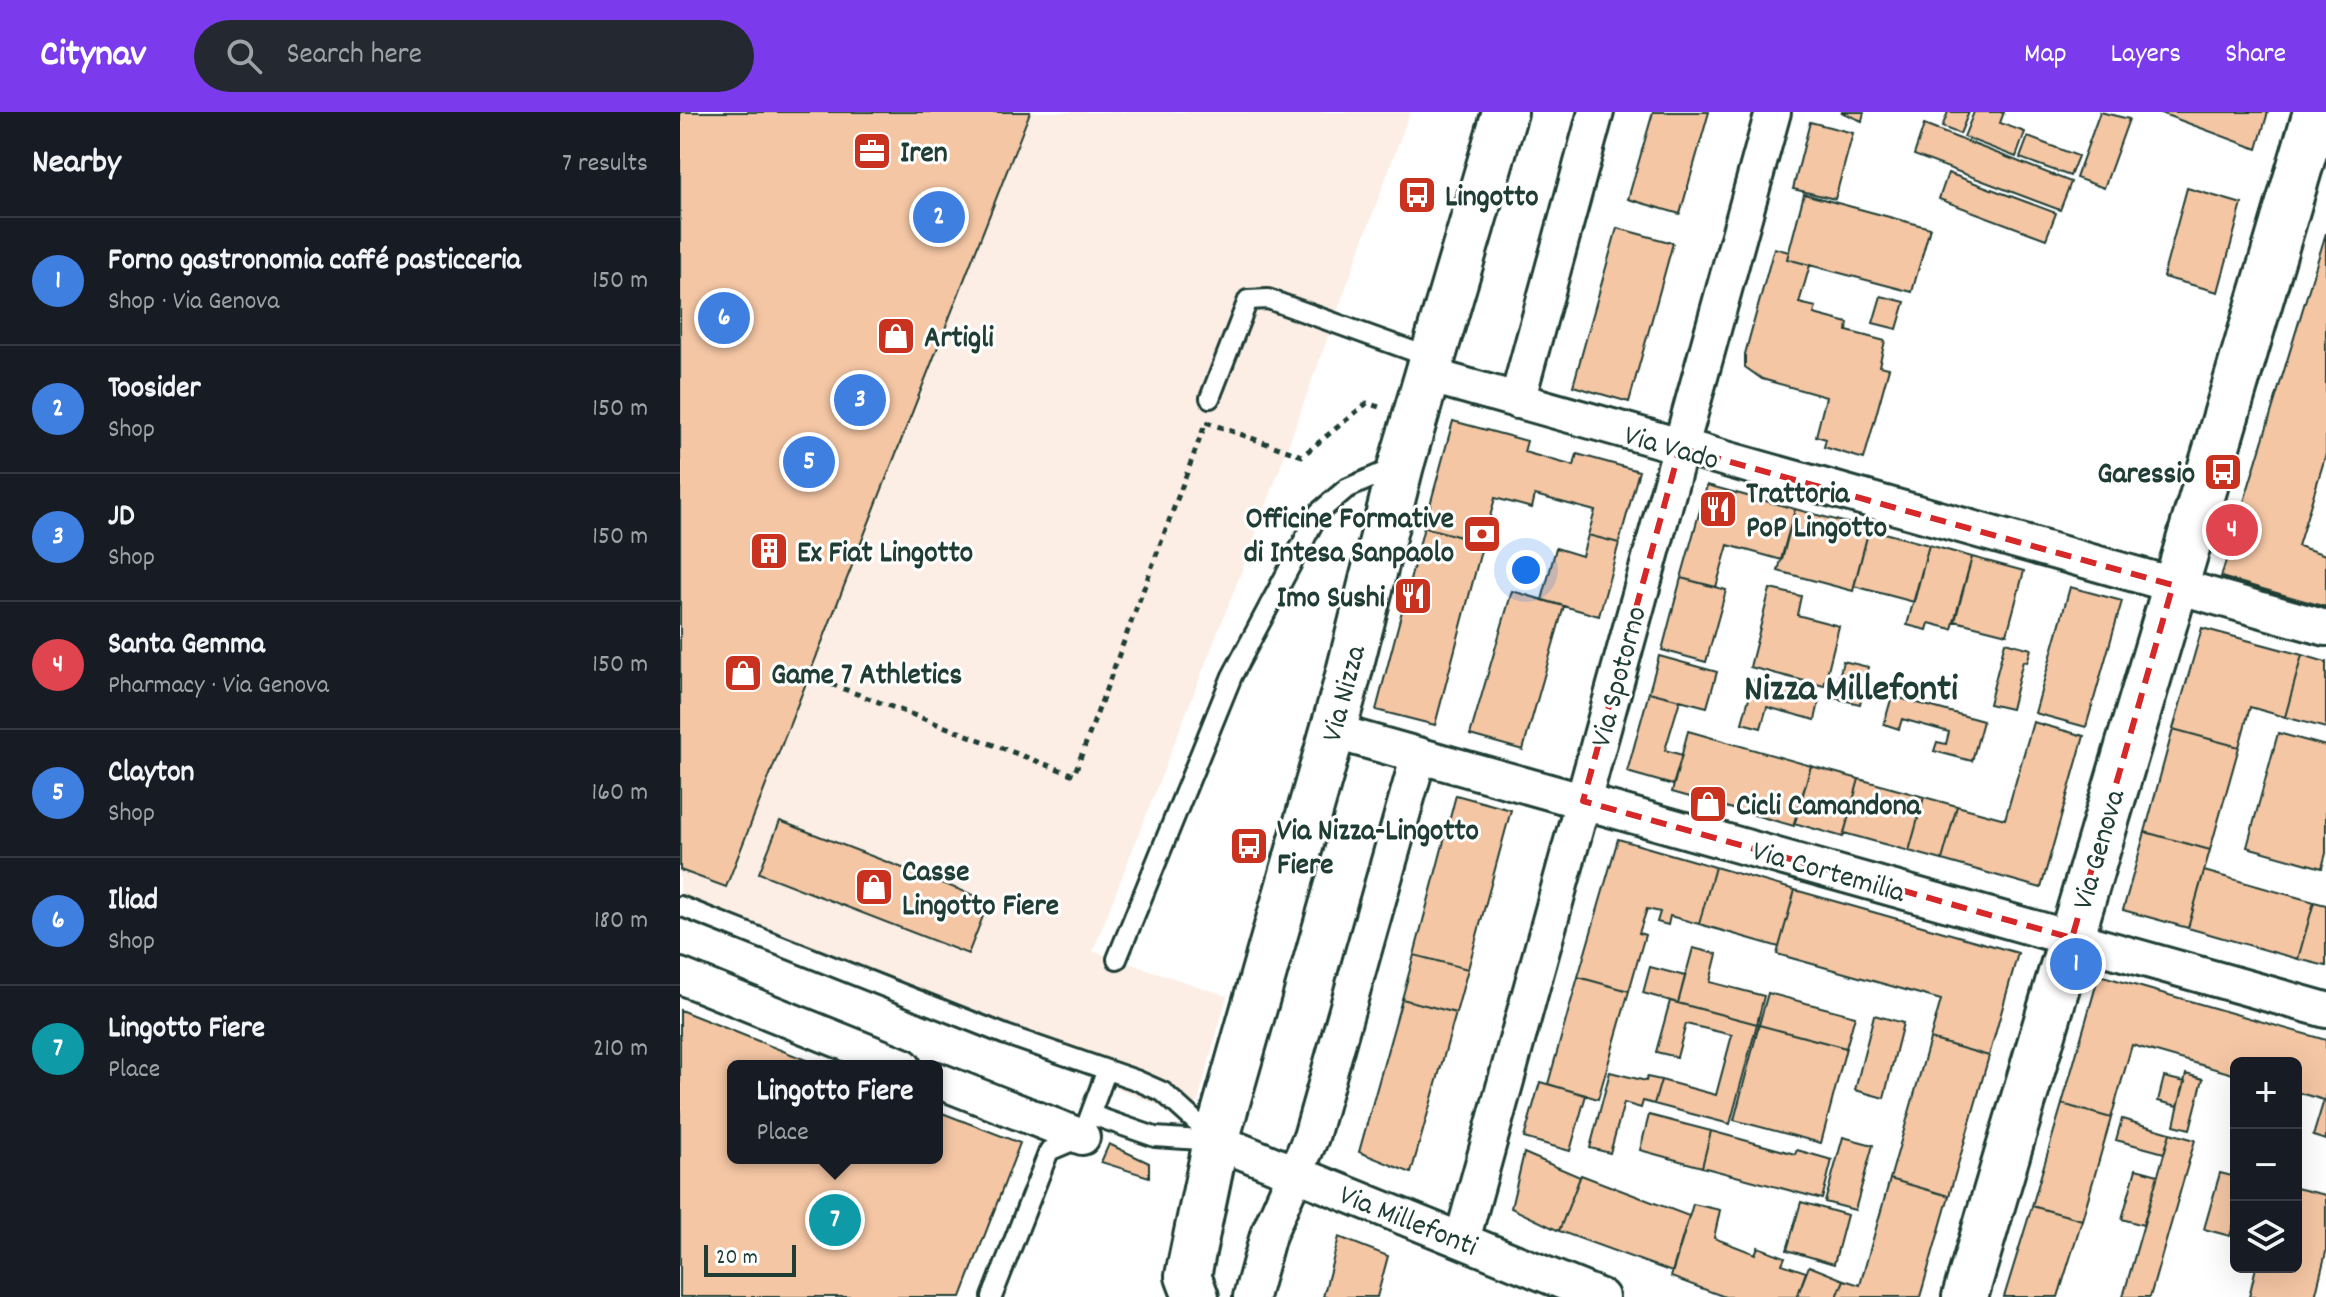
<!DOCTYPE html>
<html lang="en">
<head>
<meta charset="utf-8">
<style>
	body { margin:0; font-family:Dekko,sans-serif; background:#242831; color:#f1f3f6 }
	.controls { position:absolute; right:24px; bottom:24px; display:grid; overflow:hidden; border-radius:12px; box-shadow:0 8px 32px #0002 }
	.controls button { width:72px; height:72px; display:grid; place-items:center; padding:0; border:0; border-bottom:2px solid #363941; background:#171b24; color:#f1f3f6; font:40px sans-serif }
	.scale { position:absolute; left:24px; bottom:20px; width:92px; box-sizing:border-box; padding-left:8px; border:4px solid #1f3d34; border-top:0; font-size:22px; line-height:28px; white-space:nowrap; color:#1f3d34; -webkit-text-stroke:6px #fff; paint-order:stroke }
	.you { position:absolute; left:846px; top:458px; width:28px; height:28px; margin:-20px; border:6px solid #fff; border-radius:50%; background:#1a73e8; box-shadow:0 0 0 12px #1a73e833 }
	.badge { display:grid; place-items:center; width:52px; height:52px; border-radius:50%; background:#7c3aed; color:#fff; font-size:26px; font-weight:700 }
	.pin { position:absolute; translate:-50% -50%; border:4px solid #fff; box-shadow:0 2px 8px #0006 }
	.popup { position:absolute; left:47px; top:948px; width:216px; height:104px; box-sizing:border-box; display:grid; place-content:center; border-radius:12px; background:#171b24; filter:drop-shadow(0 2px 6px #0005); font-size:26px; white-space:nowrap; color:#9ea1a6 }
	.popup b { font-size:30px; color:#f1f3f6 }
	.popup::after { content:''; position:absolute; left:50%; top:100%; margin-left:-16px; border:16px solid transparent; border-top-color:#171b24 }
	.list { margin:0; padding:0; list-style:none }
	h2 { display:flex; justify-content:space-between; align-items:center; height:104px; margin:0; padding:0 32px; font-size:34px }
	h2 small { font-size:26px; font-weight:400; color:#9ea1a6 }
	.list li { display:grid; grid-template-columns:52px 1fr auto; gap:24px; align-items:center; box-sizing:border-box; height:128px; padding:0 32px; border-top:2px solid #363941 }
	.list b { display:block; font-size:30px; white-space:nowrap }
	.list p { margin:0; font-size:26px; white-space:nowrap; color:#9ea1a6 }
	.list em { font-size:26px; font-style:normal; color:#9ea1a6 }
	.icon { flex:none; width:44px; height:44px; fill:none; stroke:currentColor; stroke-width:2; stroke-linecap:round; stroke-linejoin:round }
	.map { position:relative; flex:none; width:1646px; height:1185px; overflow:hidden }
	header { display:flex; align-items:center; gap:48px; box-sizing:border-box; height:112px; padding:0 40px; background:#7c3aed; color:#fff }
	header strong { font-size:38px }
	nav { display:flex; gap:44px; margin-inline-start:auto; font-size:28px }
	.search { width:560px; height:72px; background:#242831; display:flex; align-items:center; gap:20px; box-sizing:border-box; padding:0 28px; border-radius:44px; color:#9ea1a6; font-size:30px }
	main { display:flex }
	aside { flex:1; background:#171b24 }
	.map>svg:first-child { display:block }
</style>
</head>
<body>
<header>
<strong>Citynav</strong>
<div class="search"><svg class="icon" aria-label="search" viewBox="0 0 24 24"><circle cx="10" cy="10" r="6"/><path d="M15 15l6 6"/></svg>Search here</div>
<nav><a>Map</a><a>Layers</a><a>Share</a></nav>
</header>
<main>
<aside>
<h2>Nearby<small>7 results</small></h2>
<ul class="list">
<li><span class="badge" style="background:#3f7fe0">1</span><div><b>Forno gastronomia caffé pasticceria</b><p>Shop · Via Genova</p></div><em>150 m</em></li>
<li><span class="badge" style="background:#3f7fe0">2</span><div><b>Toosider</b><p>Shop</p></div><em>150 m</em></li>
<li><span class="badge" style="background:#3f7fe0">3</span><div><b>JD</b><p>Shop</p></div><em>150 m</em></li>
<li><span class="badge" style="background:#e0444e">4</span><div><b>Santa Gemma</b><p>Pharmacy · Via Genova</p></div><em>150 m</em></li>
<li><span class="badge" style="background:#3f7fe0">5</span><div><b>Clayton</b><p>Shop</p></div><em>160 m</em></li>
<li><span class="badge" style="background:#3f7fe0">6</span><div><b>Iliad</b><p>Shop</p></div><em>180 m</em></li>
<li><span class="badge" style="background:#0f9aa8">7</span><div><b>Lingotto Fiere</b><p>Place</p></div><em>210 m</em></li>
</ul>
</aside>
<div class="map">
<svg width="1646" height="1185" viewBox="0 0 1646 1185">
	<rect width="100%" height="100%" fill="#fff"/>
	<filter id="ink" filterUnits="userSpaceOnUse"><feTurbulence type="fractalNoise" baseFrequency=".0125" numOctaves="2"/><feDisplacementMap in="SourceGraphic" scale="16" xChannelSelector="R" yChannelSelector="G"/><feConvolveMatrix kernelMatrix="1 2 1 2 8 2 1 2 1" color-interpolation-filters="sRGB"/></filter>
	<g filter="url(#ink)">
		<path fill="#fceee4" d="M0,0H730L573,430L413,839L547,884L513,1008L0,794Z"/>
		<path fill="#f4c6a4" stroke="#1f3d34" stroke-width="2" d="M0,0H350L46,775L0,758Z
			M973,0H1029L1000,102L948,87Z
			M1161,0H1184L1182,9Z
			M1268,0H1289L1280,22L1262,15Z
			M1294,0H1324L1320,11L1345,20L1336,45L1284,25Z
			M1420,0L1449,7L1424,76L1396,66Z
			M1478,0H1588L1577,37Z
			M1130,10L1173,21L1155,87L1113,77Z
			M1244,13L1391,70L1380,98L1234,43Z
			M1348,25L1398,44L1390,64L1340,46Z
			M1268,61L1376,101L1366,127L1259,87Z
			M1507,76L1562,92L1538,180L1483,165Z
			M1124,82L1250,116L1232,180L1107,147Z
			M937,116L993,131L949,290L893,274Z
			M1646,121V342L1618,434L1646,443V495L1541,465Z
			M1094,136L1109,140L1107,147L1130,153L1119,191L1136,195L1134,202L1168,211L1167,219L1205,229L1199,254L1209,256L1184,347L1144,335L1146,327L1136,324L1146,285L1082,267L1065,255V242Z
			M1201,184L1225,190L1217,217L1193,211Z
			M773,309L847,329L844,340L894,354L897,342L959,359L939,431L908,423L915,399L855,383L852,396L815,386L803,431L744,415Z
			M1027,373L1115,397L1102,448L1048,433L1036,475L1001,466Z
			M1115,397L1189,417L1173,479L1098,459Z
			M744,415L803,431L755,613L696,598Z
			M1189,417L1249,433L1234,490L1174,474Z
			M908,423L939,431L919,504L862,488L876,436L902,444Z
			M1249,433L1292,445L1272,517L1249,511L1247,518L1227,513Z
			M1292,445L1344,459L1327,522L1275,509Z
			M1001,466L1046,478L1026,550L982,538Z
			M1390,475L1442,489L1406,615L1355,601Z
			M1090,477L1121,484L1117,503L1159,514L1144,574L1070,555Z
			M832,479L884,494L843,638L790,623Z
			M1522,516L1622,543L1605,605L1570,595L1559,635L1493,617Z
			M1325,530L1351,537L1347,550L1343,549L1331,597L1309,592Z
			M1622,543L1646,550V616L1605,605Z
			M979,544L1037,560L1027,595L969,580Z
			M1163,549L1188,555L1180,592L1154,586Z
			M1074,568L1140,586L1135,608L1087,595L1081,616L1062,611Z
			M969,580L1000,588L985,638L1002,643L993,673L947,660Z
			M1212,584L1303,609L1292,649L1254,639L1257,630L1266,632L1269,620L1222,607L1219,617L1204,612Z
			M1353,610L1404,624L1361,776L1262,748L1277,694L1325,707Z
			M1493,617L1559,635L1530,738L1465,720Z
			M1008,619L1131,654L1114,714L992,680Z
			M1598,621L1646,634V741L1642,756L1567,735Z
			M1131,654L1179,667L1163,725L1114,711Z
			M1179,667L1244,685L1229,739L1164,721Z
			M776,683L831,698L788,857L734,843Z
			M1244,685L1277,694L1262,748L1229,739Z
			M100,709L309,789L288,842L79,761Z
			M1465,720L1530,738L1508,816L1443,798Z
			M938,727L1035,755L1019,812L990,804L988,813L977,810L980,800L967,797L959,821L965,823L949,879L898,865Z
			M1035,755L1115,778L1099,835L1019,812Z
			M1524,759L1634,790L1618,847L1508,816Z
			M1115,778L1338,841L1309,944L1250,927L1261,888L1097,842Z
			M1634,790L1646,793V854L1618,847Z
			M1013,836L1037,842L1030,870L1084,884L1077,912L998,891Z
			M734,843L788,857L776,901L722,887Z
			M970,855L1005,864L998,891L963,881Z
			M1419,863L1646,928V1028L1633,1024L1644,988L1616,980V951H1556V963L1452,933L1431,1006L1382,992Z
			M898,865L949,879L918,987L868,972Z
			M1088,881L1175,904L1166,936L1079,913Z
			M722,887L776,901L731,1061L679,1040Z
			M990,889L1077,912L1050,1012L974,992L981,968L1036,983L1052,923L1006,912L997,945L976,940Z
			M0,898L141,954H53V1046H257V999L340,1031L281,1185H0Z
			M1194,903L1223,911L1204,986L1175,978Z
			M1079,913L1166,936L1141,1031L1054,1008Z
			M1250,927L1309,944L1269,1084L1210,1067Z
			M930,960L966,969L967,965L981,968L974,992L963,989L961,996L944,991L930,1041L910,1036Z
			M1506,962L1523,967L1510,1017L1494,1013Z
			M1484,965L1505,970L1498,994L1478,989Z
			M860,970L906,983L890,1039L844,1026Z
			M1382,992L1431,1006L1402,1108L1352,1094Z
			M969,1003L1031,1019L1022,1055L960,1038Z
			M1442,1007L1490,1021L1484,1041L1436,1028Z
			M1031,1019L1115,1042L1117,1038L1152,1048L1142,1087L1022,1055Z
			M1490,1021L1515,1028L1470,1185H1443Z
			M1163,1025L1193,1033L1175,1098L1145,1090Z
			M429,1032L469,1051V1065L421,1050Z
			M844,1041L900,1065L879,1119L831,1096Z
			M1456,1057L1478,1063L1463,1113L1442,1107Z
			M1540,1061L1556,1065V1104L1550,1124L1524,1117Z
			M901,1063L1009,1104L992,1160L879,1119Z
			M1210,1067L1269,1084L1240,1185H1157L1164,1168L1180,1173Z
			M1616,1076L1646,1083V1140L1635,1185H1569L1576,1155H1616Z
			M1121,1090L1167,1103L1154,1152L1107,1138Z
			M1013,1092L1040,1098L1034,1126L1075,1142L1078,1135L1105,1145L1102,1152L1126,1160L1117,1185H1045L991,1165Z
			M1352,1094L1402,1108L1378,1185H1324Z
			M659,1125L708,1144L697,1185H643Z
			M1129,1154L1164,1168L1157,1185H1117Z"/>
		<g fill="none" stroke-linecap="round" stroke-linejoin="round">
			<g stroke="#1f3d34" stroke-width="24">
				<path id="lane" d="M530,286L568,188L588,187L752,246
					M0,794L326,923L456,968L483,980L536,1028
					M437,847L552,564L639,400L666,377L718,354
					M412,1003L475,1025L536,1029
					M312,1185L369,1039L402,1025L426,960"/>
			</g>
			<g stroke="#1f3d34" stroke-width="40">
				<path id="street" d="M769,269L1646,516
					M837,289L916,0
					M652,619L1646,898
					M0,864L223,954
					M257,968L402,1025
					M536,1029L921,1185
					M782,1128L1093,0
					M571,1185L588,1123L631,1025L739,643"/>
			</g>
			<g stroke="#1f3d34" stroke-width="50">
				<path id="secondary" d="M516,1185L508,1164L536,1029L664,580L721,353L825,0
					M1285,1185L1636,0"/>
			</g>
			<path stroke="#1f3d34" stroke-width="5" stroke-dasharray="6 6" stroke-linecap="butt" d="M129,564L394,663L526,310L622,344L687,291L699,295"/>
			<use href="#lane" stroke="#fff" stroke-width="18"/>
			<use href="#street" stroke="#fff" stroke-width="34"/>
			<use href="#secondary" stroke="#fff" stroke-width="44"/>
		</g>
	</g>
	<path fill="none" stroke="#d62828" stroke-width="6" stroke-dasharray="16 10" stroke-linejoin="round" d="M1000,336L1493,473L1392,826L903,689Z"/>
	<defs>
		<g id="office-square" transform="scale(2)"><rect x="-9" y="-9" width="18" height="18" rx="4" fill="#c8321e" stroke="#fff"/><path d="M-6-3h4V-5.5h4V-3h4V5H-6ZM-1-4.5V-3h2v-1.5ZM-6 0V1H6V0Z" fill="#fff"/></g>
		<g id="bus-square" transform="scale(2)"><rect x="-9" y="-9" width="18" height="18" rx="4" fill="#c8321e" stroke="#fff"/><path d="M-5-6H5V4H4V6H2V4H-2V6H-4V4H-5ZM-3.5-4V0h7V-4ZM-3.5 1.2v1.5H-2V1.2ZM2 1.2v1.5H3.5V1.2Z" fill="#fff"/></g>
		<g id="shop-square" transform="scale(2)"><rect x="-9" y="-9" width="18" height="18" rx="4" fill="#c8321e" stroke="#fff"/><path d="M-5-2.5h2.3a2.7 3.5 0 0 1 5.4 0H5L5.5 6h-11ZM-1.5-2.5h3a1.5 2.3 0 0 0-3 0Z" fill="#fff"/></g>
		<g id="restaurant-square" transform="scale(2)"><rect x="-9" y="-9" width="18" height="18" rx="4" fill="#c8321e" stroke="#fff"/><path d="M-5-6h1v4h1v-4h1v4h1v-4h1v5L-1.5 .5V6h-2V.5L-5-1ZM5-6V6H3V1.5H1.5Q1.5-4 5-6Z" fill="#fff"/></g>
		<g id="bank-square" transform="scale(2)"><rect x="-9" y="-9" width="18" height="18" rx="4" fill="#c8321e" stroke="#fff"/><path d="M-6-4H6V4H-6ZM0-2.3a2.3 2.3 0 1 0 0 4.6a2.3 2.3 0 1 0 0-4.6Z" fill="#fff"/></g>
		<g id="building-square" transform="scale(2)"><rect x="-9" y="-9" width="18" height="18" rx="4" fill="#c8321e" stroke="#fff"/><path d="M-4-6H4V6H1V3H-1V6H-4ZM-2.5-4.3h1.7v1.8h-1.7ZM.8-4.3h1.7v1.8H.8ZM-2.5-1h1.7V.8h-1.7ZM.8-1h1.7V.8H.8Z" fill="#fff"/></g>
	</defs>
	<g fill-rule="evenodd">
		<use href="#office-square" x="192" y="39"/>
		<use href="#bus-square" x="737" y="83"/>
		<use href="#shop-square" x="216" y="224"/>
		<use href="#bus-square" x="1543" y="360"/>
		<use href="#restaurant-square" x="1038" y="397"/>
		<use href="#bank-square" x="802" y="422"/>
		<use href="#building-square" x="89" y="439"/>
		<use href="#restaurant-square" x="733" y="484"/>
		<use href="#shop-square" x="63" y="561"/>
		<use href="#shop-square" x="1028" y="692"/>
		<use href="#bus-square" x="569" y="734"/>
		<use href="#shop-square" x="194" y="775"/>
	</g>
	<g text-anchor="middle" stroke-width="6" stroke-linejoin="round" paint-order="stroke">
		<g font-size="30" font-weight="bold" fill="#1f3d34" stroke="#fff" text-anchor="start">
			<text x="220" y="49">Iren</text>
			<text x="765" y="93">Lingotto</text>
			<text x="244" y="234">Artigli</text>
			<text x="1515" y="370" text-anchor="end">Garessio</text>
			<text x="1066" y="390">Trattoria<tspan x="1066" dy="34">PoP Lingotto</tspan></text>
			<text x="774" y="415" text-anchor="end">Officine Formative<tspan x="774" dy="34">di Intesa Sanpaolo</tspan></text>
			<text x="117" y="449">Ex Fiat Lingotto</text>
			<text x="705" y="494" text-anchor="end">Imo Sushi</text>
			<text x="91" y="571">Game 7 Athletics</text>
			<text x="1056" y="702">Cicli Camandona</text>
			<text x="597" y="727">Via Nizza-Lingotto<tspan x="597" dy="34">Fiere</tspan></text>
			<text x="222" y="768">Casse<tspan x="222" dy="34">Lingotto Fiere</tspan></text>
		</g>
		<g font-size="30" fill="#1f3d34" stroke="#fff">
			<text transform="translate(992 334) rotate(16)" y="10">Via Vado</text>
			<text transform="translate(937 564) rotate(-75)" y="10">Via Spotorno</text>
			<text transform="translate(662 581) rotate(-75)" y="10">Via Nizza</text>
			<text transform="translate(1417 737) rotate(-74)" y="10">Via Genova</text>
			<text transform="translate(1149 758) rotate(16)" y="10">Via Cortemilia</text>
			<text transform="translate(729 1107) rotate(22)" y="10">Via Millefonti</text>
		</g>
		<g font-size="38" font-weight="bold" fill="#1f3d34" stroke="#fff">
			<text x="1171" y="587">Nizza Millefonti</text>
		</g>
	</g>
</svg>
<div class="controls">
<button>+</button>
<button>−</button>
<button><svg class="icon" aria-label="layers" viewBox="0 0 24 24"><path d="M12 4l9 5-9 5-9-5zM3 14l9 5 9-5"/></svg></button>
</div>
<div class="scale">20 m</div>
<div class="you"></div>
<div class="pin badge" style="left:1396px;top:852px;background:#3f7fe0">1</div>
<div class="pin badge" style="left:259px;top:105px;background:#3f7fe0">2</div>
<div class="pin badge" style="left:180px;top:288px;background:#3f7fe0">3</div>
<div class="pin badge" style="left:1552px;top:418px;background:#e0444e">4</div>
<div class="pin badge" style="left:129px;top:350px;background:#3f7fe0">5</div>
<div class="pin badge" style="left:44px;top:206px;background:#3f7fe0">6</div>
<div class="pin badge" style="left:155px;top:1108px;background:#0f9aa8">7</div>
<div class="popup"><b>Lingotto Fiere</b>Place</div>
</div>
</main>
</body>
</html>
